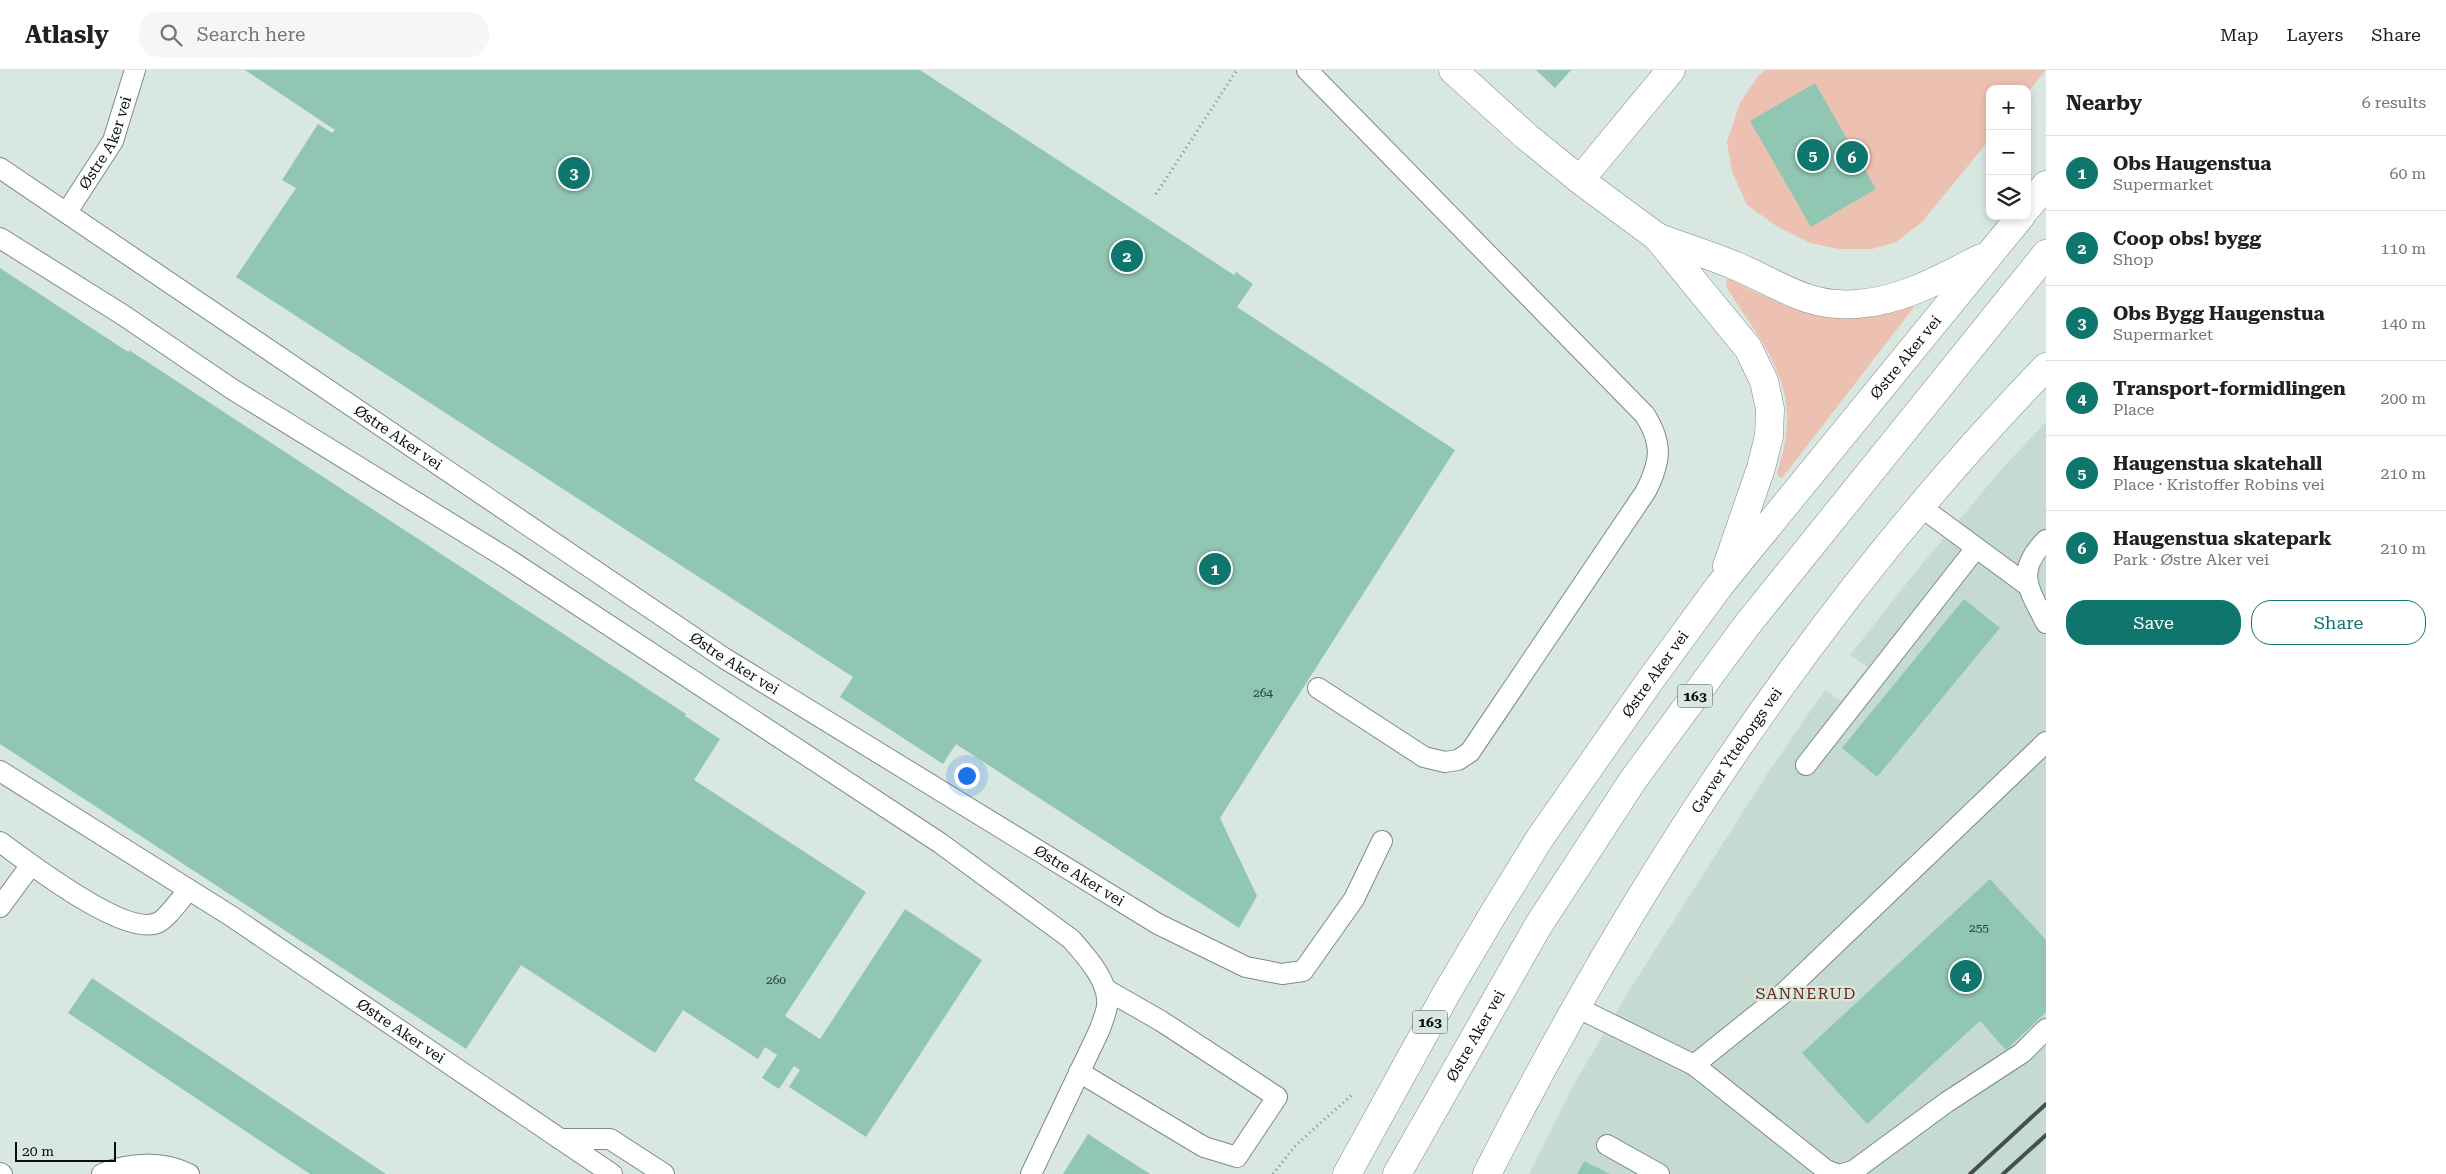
<!DOCTYPE html>
<html lang="en">
<head>
<meta charset="utf-8">
<style>
	body { margin:0; font-family:"Roboto Serif",serif; background:#f6f6f6; color:#202124 }
	.controls { position:absolute; right:15px; top:15px; display:grid; overflow:hidden; border-radius:10px; box-shadow:0 2px 8px #0003 }
	.controls button { width:45px; height:45px; display:grid; place-items:center; padding:0; border:0; border-bottom:1px solid #e0e0e0; background:#fff; color:#202124; font:25px sans-serif }
	.scale { position:absolute; left:15px; bottom:12px; width:101px; box-sizing:border-box; padding-left:5px; border:2px solid #0a0f0d; border-top:0; font-size:14px; line-height:18px; white-space:nowrap; color:#0a0f0d; -webkit-text-stroke:4px #d9e7e1; paint-order:stroke }
	.you { position:absolute; left:966px; top:705px; width:18px; height:18px; margin:-12px; border:4px solid #fff; border-radius:50%; background:#1a73e8; box-shadow:0 0 0 8px #1a73e833 }
	.badge { display:grid; place-items:center; width:32px; height:32px; border-radius:50%; background:#0f766e; color:#fff; font-size:16px; font-weight:700 }
	.pin { position:absolute; translate:-50% -50%; border:2px solid #fff; box-shadow:0 1px 5px #0006 }
	.list { margin:0; padding:0; list-style:none }
	h2 { display:flex; justify-content:space-between; align-items:center; height:65px; margin:0; padding:0 20px; font-size:21px }
	h2 small { font-size:16px; font-weight:400; color:#757577 }
	.list li { display:grid; grid-template-columns:32px 1fr auto; gap:15px; align-items:center; box-sizing:border-box; height:75px; padding:0 20px; border-top:1px solid #e0e0e0 }
	.list b { display:block; font-size:19px; white-space:nowrap }
	.list p { margin:0; font-size:16px; white-space:nowrap; color:#757577 }
	.list em { font-size:16px; font-style:normal; color:#757577 }
	.actions { display:flex; gap:10px; padding:15px 20px }
	.actions a { flex:1; padding:11px 0; border:1px solid #0f766e; border-radius:20px; text-align:center; font-size:18px; color:#0f766e }
	.actions .main { background:#0f766e; color:#fff }
	.icon { flex:none; width:28px; height:28px; fill:none; stroke:currentColor; stroke-width:2; stroke-linecap:round; stroke-linejoin:round }
	.map { position:relative; flex:none; width:2046px; height:1104px; overflow:hidden }
	header { display:flex; align-items:center; gap:30px; box-sizing:border-box; height:70px; padding:0 25px; background:#fff; border-bottom:1px solid #e0e0e0 }
	header strong { font-size:24px }
	nav { display:flex; gap:28px; margin-inline-start:auto; font-size:18px }
	.search { width:350px; height:45px; background:#f6f6f6; display:flex; align-items:center; gap:12px; box-sizing:border-box; padding:0 18px; border-radius:20px; color:#757577; font-size:19px }
	main { display:flex }
	aside { flex:1; background:#fff }
	.map>svg:first-child { display:block }
</style>
</head>
<body>
<header>
<strong>Atlasly</strong>
<div class="search"><svg class="icon" aria-label="search" viewBox="0 0 24 24"><circle cx="10" cy="10" r="6"/><path d="M15 15l6 6"/></svg>Search here</div>
<nav><a>Map</a><a>Layers</a><a>Share</a></nav>
</header>
<main>
<div class="map">
<svg width="2046" height="1104" viewBox="0 0 2046 1104">
	<rect width="100%" height="100%" fill="#d9e7e1"/>
	<path fill="#c5dbd2" d="M2046,352V1104H1529L1574,1014L1632,916L1771,698L1825,620L1841,631L1867,597L1850,585L1922,494L2008,392Z"/>
	<path fill="#edc1b2" d="M1766,0H2046L2027,23V19H1990V69L1922,152L1896,172L1872,179H1839L1810,173L1775,155L1747,135L1732,102L1727,72L1740,33L1758,6Z
		M1727,209L1733,210C1790,242 1847,264 1911,235L1914,237L1783,407L1780,408L1777,403C1806,317 1767,283 1726,216Z"/>
	<path fill="#91c6b3" d="M245,0H920L1234,205L1236,202L1253,214L1237,237L1455,380L1220,748L1257,826L1239,858L956,674L943,694L840,627L853,607L236,207L296,118L282,110L318,54L332,63L335,60Z
		M1536,0H1571L1555,18Z
		M1815,13L1876,119L1811,157L1750,51Z
		M0,198L125,280L129,282V280L686,644L685,646L720,669L694,710L866,822L785,946L820,969L905,839L982,890L866,1067L789,1017L800,1000L794,996L779,1019L762,1008L777,985L765,977L758,989L683,940L655,983L521,895L466,979L0,674Z
		M1964,529L2000,558L1877,707L1842,678Z
		M1990,809L2046,870V942L2006,980L1980,951L1867,1054L1802,983Z
		M92,908L386,1104H310L68,943Z
		M1088,1064L1150,1104H1063Z
		M1584,1091L1610,1104H1577Z"/>
	<g fill="none" stroke-linecap="round" stroke-linejoin="round">
		<g stroke="#7e8a86" stroke-width="22">
			<g id="service">
				<path d="M1307,0L1645,345C1663,374 1661,391 1646,421L1470,682L1458,690L1445,692L1424,687L1318,618"/>
				<path id="s1" d="M0,98L724,588L1158,854L1246,897L1282,904L1303,901L1354,829L1382,771"/>
				<path id="s2" d="M67,142L113,71L135,0"/>
				<path d="M0,168L123,245L232,319L508,489L940,773L1071,869C1086,886 1110,912 1107,936C1106,944 1102,952 1100,959L1031,1104"/>
				<path d="M1921,437L2027,515"/>
				<path d="M2046,470C2014,502 2029,519 2046,553"/>
				<path d="M1806,695L1976,478"/>
				<path id="s3" d="M0,701L231,846L612,1104"/>
				<path d="M0,772C28,792 124,867 157,853C166,850 181,828 189,820"/>
				<path d="M0,837L31,795"/>
				<path d="M1576,937L1694,995L1826,1100L1836,1104"/>
				<path d="M1694,995L1785,922L2046,672"/>
				<path d="M1079,1002L1204,1077L1237,1087L1277,1027L1161,951L1105,919"/>
				<path d="M560,1069H610L664,1104"/>
				<path d="M1607,1075L1659,1104"/>
				<path d="M0,1103L2,1104"/>
				<path d="M102,1104C129,1092 162,1091 189,1104"/>
				<path d="M1842,1104L1853,1101L1947,1032L2022,983L2046,959"/>
			</g>
		</g>
		<g stroke="#7e8a86" stroke-width="29">
			<g id="tertiary">
				<path d="M1453,0L1527,67L1580,110L1671,0"/>
				<path id="s4" d="M1487,1104C1634,813 1819,532 2046,297"/>
			</g>
		</g>
		<g stroke="#7e8a86" stroke-width="29">
			<g id="trunk">
				<path d="M1580,110L1657,167L1748,278L1764,311L1770,339L1769,366L1761,398L1727,496"/>
				<path d="M2027,138L2046,115"/>
				<path d="M1657,167C1683,177 1710,185 1736,196C1779,214 1807,238 1857,234C1902,231 1942,208 1981,188"/>
				<path id="s5" d="M1347,1104L1446,924L1495,841L1540,768L1649,612L1720,515L2021,146"/>
				<path id="s6" d="M1397,1104L1538,856L1633,710L1747,555L2046,184"/>
			</g>
		</g>
		<path stroke="#828c88" stroke-width="3" stroke-dasharray="1 4" stroke-linecap="butt" d="M1156,124L1237,0
			M1273,1104L1296,1075L1354,1023"/>
		<use href="#service" stroke="#fff" stroke-width="20"/>
		<use href="#tertiary" stroke="#fff" stroke-width="28"/>
		<use href="#trunk" stroke="#fff" stroke-width="28"/>
		<path stroke="#474e4b" stroke-width="4" d="M1970,1104L2046,1034
			M2003,1104L2046,1065"/>
	</g>
	<g text-anchor="middle" stroke-width="4.5" stroke-linejoin="round" paint-order="stroke">
		<g font-size="12" fill="#2c3d36">
			<text x="1263" y="627">264</text>
			<text x="1979" y="862">255</text>
			<text x="776" y="914">260</text>
		</g>
		<g fill="#d9e7e1" stroke="#48504d" stroke-width="1">
			<rect x="1677.5" y="614.5" width="35" height="23" rx="4"/>
			<rect x="1412.5" y="940.5" width="35" height="23" rx="4"/>
		</g>
		<g font-size="14" font-weight="bold" fill="#0a0f0d">
			<text x="1695" y="631">163</text>
			<text x="1430" y="957">163</text>
		</g>
		<g font-size="15" fill="#0a0f0d" stroke="#d9e7e1">
			<text dy="5" stroke="none"><textPath href="#s2" startOffset="80">Østre Aker vei</textPath></text>
			<text dy="5" stroke="none"><textPath href="#s5" startOffset="992">Østre Aker vei</textPath></text>
			<text dy="5" stroke="none"><textPath href="#s1" startOffset="481">Østre Aker vei</textPath></text>
			<text dy="5" stroke="none"><textPath href="#s1" startOffset="886">Østre Aker vei</textPath></text>
			<text dy="5" stroke="none"><textPath href="#s5" startOffset="588">Østre Aker vei</textPath></text>
			<text dy="5" stroke="none"><textPath href="#s4" startOffset="492">Garver Ytteborgs vei</textPath></text>
			<text dy="5" stroke="none"><textPath href="#s1" startOffset="1291">Østre Aker vei</textPath></text>
			<text dy="5" stroke="none"><textPath href="#s3" startOffset="478">Østre Aker vei</textPath></text>
			<text dy="5" stroke="none"><textPath href="#s6" startOffset="159">Østre Aker vei</textPath></text>
		</g>
		<g font-size="16" letter-spacing="1" fill="#6b2a12" stroke="#d9e7e1">
			<text x="1806" y="929">SANNERUD</text>
		</g>
	</g>
</svg>
<div class="controls">
<button>+</button>
<button>−</button>
<button><svg class="icon" aria-label="layers" viewBox="0 0 24 24"><path d="M12 4l9 5-9 5-9-5zM3 14l9 5 9-5"/></svg></button>
</div>
<div class="scale">20 m</div>
<div class="you"></div>
<div class="pin badge" style="left:1215px;top:499px">1</div>
<div class="pin badge" style="left:1127px;top:186px">2</div>
<div class="pin badge" style="left:574px;top:103px">3</div>
<div class="pin badge" style="left:1966px;top:906px">4</div>
<div class="pin badge" style="left:1813px;top:85px">5</div>
<div class="pin badge" style="left:1852px;top:87px">6</div>
</div>
<aside>
<h2>Nearby<small>6 results</small></h2>
<ul class="list">
<li><span class="badge">1</span><div><b>Obs Haugenstua</b><p>Supermarket</p></div><em>60 m</em></li>
<li><span class="badge">2</span><div><b>Coop obs! bygg</b><p>Shop</p></div><em>110 m</em></li>
<li><span class="badge">3</span><div><b>Obs Bygg Haugenstua</b><p>Supermarket</p></div><em>140 m</em></li>
<li><span class="badge">4</span><div><b>Transport-formidlingen</b><p>Place</p></div><em>200 m</em></li>
<li><span class="badge">5</span><div><b>Haugenstua skatehall</b><p>Place · Kristoffer Robins vei</p></div><em>210 m</em></li>
<li><span class="badge">6</span><div><b>Haugenstua skatepark</b><p>Park · Østre Aker vei</p></div><em>210 m</em></li>
</ul>
<div class="actions"><a class="main">Save</a><a>Share</a></div>
</aside>
</main>
</body>
</html>
